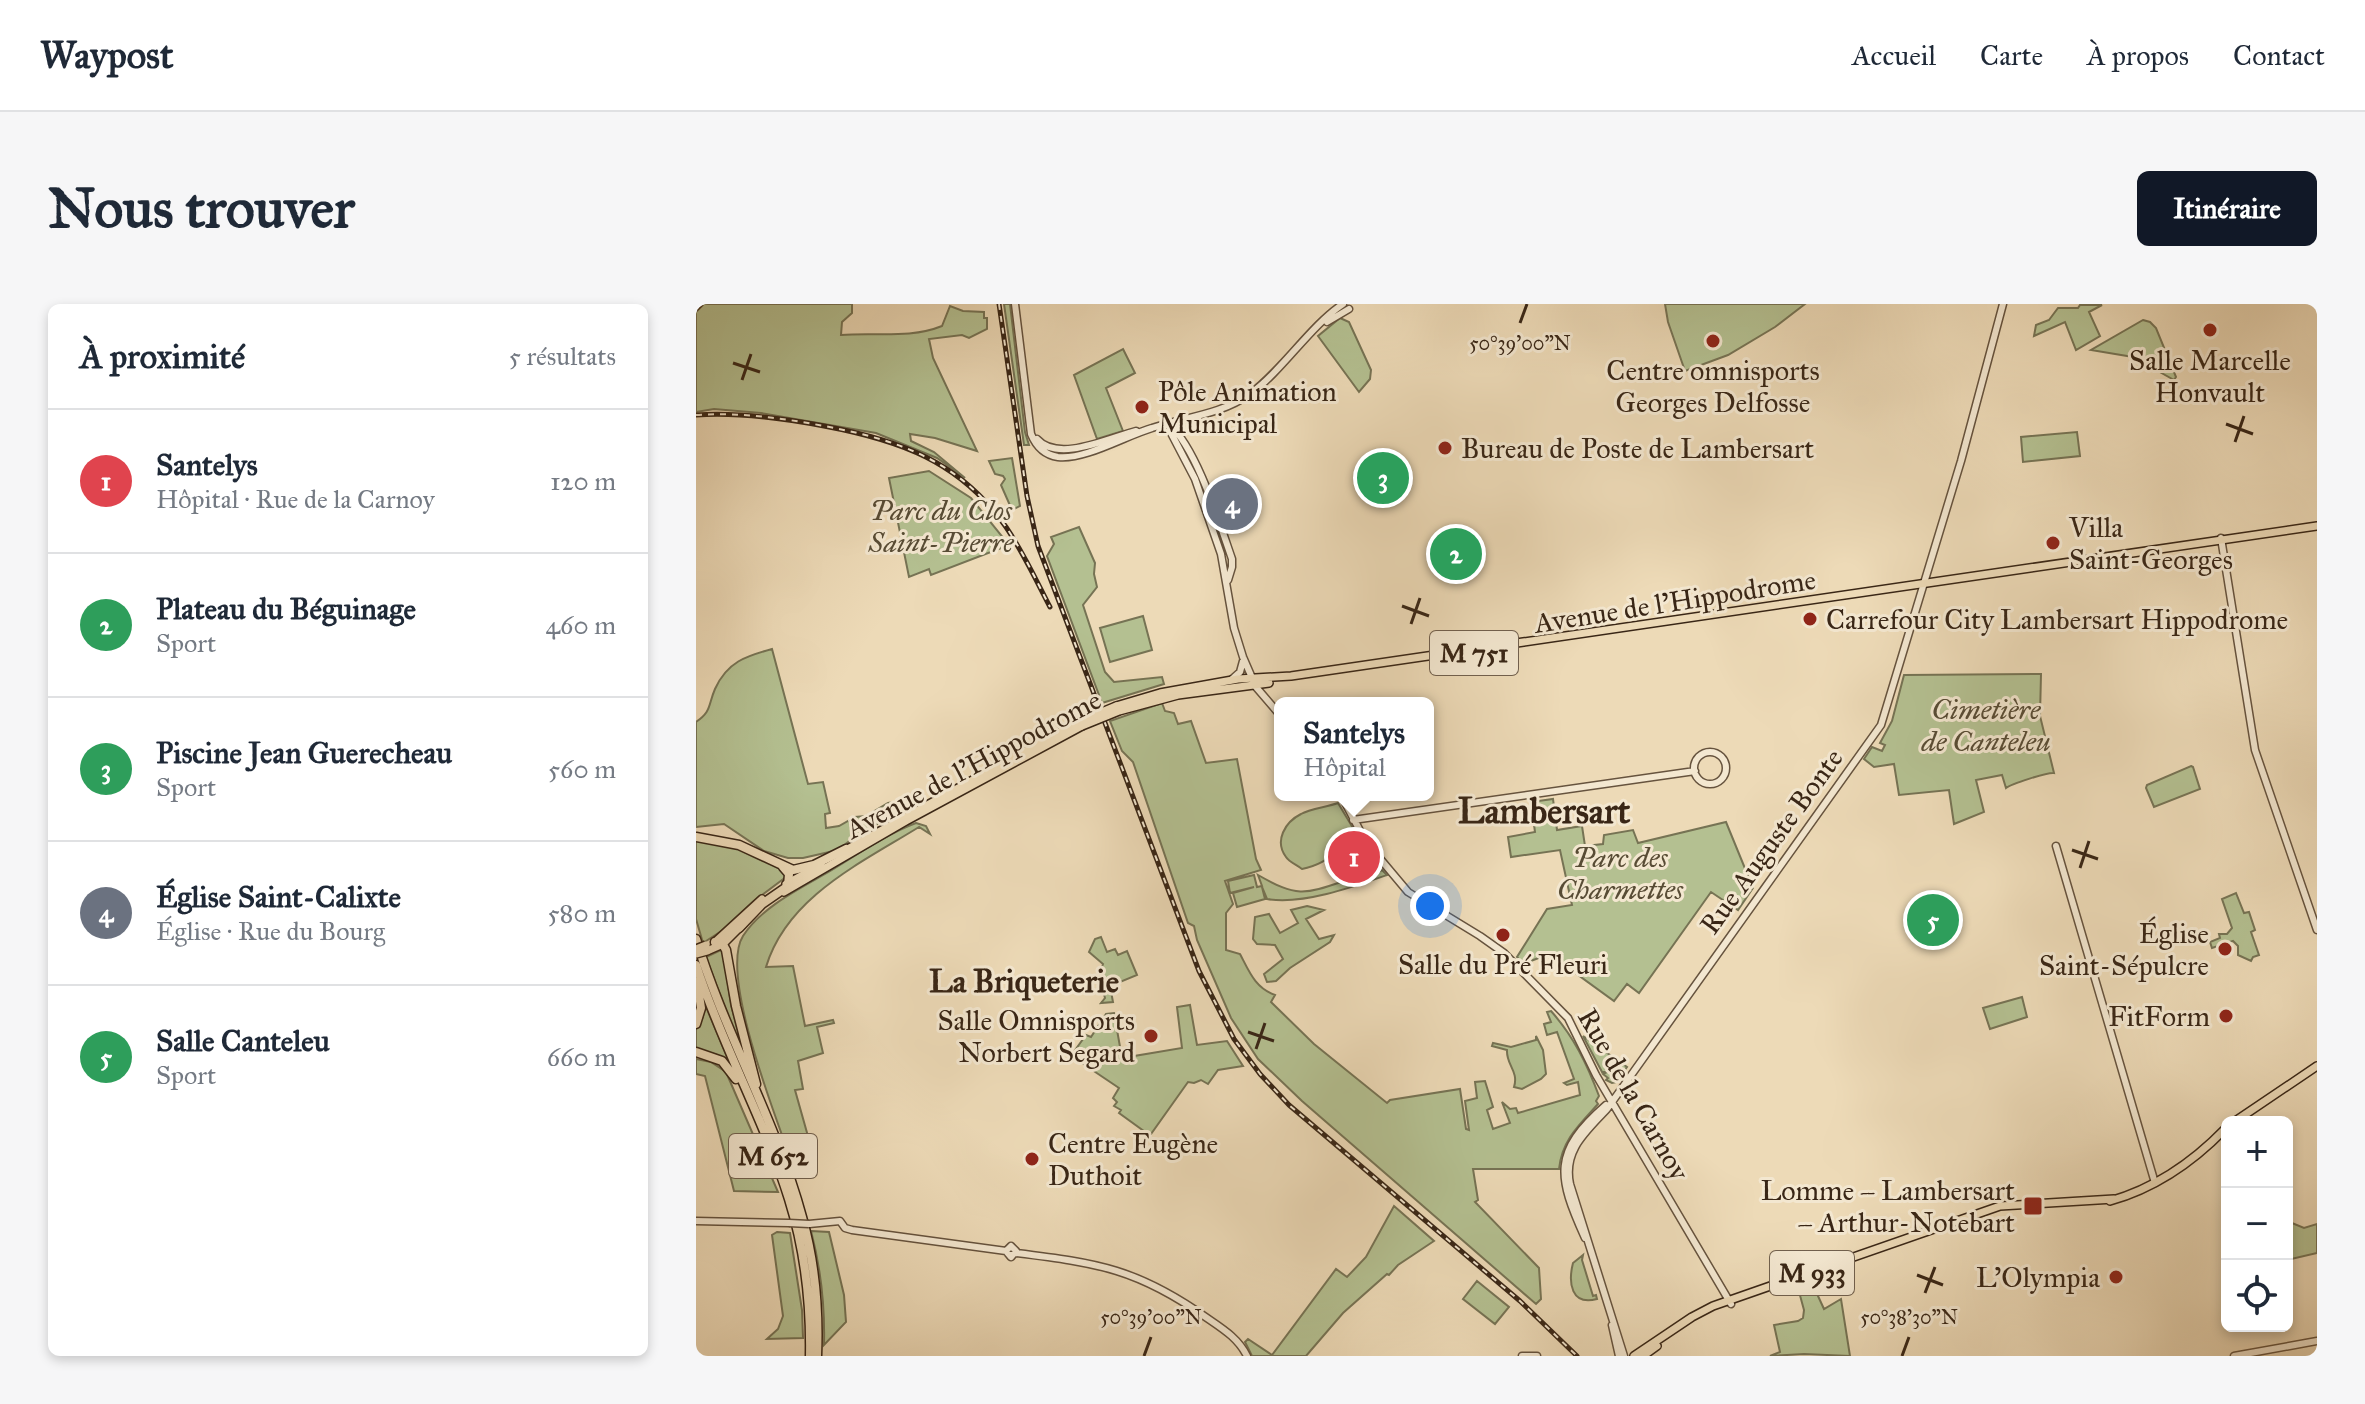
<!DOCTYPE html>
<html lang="fr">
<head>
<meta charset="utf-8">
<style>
	body { margin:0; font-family:"IM FELL Great Primer",serif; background:#f6f6f7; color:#1f2937 }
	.controls { position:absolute; right:24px; bottom:24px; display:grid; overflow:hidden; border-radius:12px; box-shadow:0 4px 12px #0003 }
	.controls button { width:72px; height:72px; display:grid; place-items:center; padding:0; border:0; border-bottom:2px solid #e0e1e3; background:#fff; color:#1f2937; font:40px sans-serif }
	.you { position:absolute; left:734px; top:602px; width:28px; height:28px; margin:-20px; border:6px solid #fff; border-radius:50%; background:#1a73e8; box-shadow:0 0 0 12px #1a73e833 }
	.badge { display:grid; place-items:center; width:52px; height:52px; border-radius:50%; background:#111827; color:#fff; font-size:26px; font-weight:700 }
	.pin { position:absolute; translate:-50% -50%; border:4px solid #fff; box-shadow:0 2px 8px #0006 }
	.popup { position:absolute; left:578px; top:393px; width:160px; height:104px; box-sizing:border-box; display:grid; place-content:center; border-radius:12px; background:#fff; filter:drop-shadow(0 2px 6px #0005); font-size:26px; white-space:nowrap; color:#747a83 }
	.popup b { font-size:30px; color:#1f2937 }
	.popup::after { content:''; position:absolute; left:50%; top:100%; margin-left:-16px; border:16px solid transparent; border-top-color:#fff }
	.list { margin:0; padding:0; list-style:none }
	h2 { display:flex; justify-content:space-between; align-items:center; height:104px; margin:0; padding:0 32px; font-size:34px }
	h2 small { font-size:26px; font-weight:400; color:#747a83 }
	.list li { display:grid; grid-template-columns:52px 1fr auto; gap:24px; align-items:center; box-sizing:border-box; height:144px; padding:0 32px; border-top:2px solid #e0e1e3 }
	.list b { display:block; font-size:30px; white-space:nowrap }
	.list p { margin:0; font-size:26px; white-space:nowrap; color:#747a83 }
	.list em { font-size:26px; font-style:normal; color:#747a83 }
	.icon { flex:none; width:44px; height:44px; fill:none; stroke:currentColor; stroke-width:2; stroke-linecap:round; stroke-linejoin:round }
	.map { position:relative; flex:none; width:1621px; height:1052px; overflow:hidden; border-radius:12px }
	header { display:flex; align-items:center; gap:48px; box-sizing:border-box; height:112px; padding:0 40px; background:#fff; border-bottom:2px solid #e0e1e3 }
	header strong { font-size:38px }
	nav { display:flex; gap:44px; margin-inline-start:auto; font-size:28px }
	.intro { display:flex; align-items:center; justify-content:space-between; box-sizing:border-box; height:192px; padding:0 48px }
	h1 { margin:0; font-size:56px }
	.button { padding:20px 36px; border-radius:12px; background:#111827; color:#fff; font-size:28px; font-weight:700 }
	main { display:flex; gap:48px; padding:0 48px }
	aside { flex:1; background:#fff; border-radius:12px; box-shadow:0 4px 12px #0003 }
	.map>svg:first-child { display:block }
</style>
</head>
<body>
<header>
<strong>Waypost</strong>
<nav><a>Accueil</a><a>Carte</a><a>À propos</a><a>Contact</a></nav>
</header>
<div class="intro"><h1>Nous trouver</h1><a class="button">Itinéraire</a></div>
<main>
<aside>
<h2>À proximité<small>5 résultats</small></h2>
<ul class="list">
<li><span class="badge" style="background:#e0444e">1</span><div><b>Santelys</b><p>Hôpital · Rue de la Carnoy</p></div><em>120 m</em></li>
<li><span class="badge" style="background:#2e9e5b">2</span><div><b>Plateau du Béguinage</b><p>Sport</p></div><em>460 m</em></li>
<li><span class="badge" style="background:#2e9e5b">3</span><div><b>Piscine Jean Guerecheau</b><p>Sport</p></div><em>560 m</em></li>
<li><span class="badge" style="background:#6b7280">4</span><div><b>Église Saint-Calixte</b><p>Église · Rue du Bourg</p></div><em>580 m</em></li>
<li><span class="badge" style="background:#2e9e5b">5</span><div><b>Salle Canteleu</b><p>Sport</p></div><em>660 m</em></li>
</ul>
</aside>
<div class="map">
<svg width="1621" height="1052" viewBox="0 0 1621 1052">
	<rect width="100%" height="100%" fill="#eddab7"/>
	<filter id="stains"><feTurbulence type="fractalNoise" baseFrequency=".0025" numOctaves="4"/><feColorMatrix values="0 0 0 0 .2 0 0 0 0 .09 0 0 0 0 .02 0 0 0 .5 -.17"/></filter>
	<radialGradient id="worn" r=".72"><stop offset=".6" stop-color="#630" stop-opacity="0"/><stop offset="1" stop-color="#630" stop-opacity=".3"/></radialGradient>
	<path fill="#b4c091" stroke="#767354" stroke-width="2" d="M8,0H156V9L146,18L145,31C179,28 214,35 246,22L254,2L267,7L288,8V14H291V25L273,34L266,31L233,35L237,54L281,147L239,134L214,130L215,137L238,148L269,174L241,154L180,129L65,109L18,105L0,108V8Z
		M308,0H314L329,128L333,141H328Z
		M969,0H1109L1079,23L1032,51L989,67L972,18Z
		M1384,1H1406L1393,8L1404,32L1380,46L1369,18L1338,32L1340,21L1353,16L1362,4H1382Z
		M644,14L653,18L675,66L674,75L663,88L622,32Z
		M1447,16L1454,18L1460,24L1480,73L1478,76L1437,53L1395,46Z
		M427,45L439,69L410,84L427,127L401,135L378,71Z
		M1381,128L1384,152L1327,158L1325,133Z
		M316,154L324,202L316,206L305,181L309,175L307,172L299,170L293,157Z
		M233,167L275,194L313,241L235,271L233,265L213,273L193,174Z
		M383,223L399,259L398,270L401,283L387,301L409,368L418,378L466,373L468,380L406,399L351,252L358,240L355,233Z
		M447,312L456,346L414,358L404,324Z
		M76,345L112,480L127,478L134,509L129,510L130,524L143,522L159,513L170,512L192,499L211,496L212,504L198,507L193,514L162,530L142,546L107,554H92L68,547L28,520L0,523V418C16,407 12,401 19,385C31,358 50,352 76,345Z
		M1345,370L1344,412L1358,469C1352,468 1315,480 1310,484L1306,471L1280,476L1288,508L1258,520L1253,486L1203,491L1198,460L1178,463L1168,455L1176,443L1186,447L1189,441L1184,439L1196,417L1208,371Z
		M466,399L469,407L478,409L482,420L495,417L510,459L541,455L560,555L565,566L529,577L537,600L530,609V646L544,650C553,667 559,684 579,691L575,698L618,740L691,799L694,796L764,785L770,825L773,826L769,797L781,794L779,778L789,777L797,803L791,806L797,825L814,819L806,798L814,805L820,804L822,809L884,791L882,778L871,781L868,779L878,775L861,728L851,731L848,720L855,718L851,708L855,707C878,733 891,760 903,792L900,797L902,800C883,821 866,836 863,865H777L782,896L779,898L843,964L845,995L840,1000L606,797L562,755L535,714L501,636L498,622L492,619L437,458L426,447L414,417Z
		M1495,462L1497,463L1504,485L1458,503L1450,484L1451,481Z
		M857,495L861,526L886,522L889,542L907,540L908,531L937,526L942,539L1030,518L1057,584L1042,606L1015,588L943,689L931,680L918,697L853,650L827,660L821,653L851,605L876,601L864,546L815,553L812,533L839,528L835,498Z
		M642,499L663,534C642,545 630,561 606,565C601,561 593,558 590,553C578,537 589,518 605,510C614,505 631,503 642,499Z
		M220,519L230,522L234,530L223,523C165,559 91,593 70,663L97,662L109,722L137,716L138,719L121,723L127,749L102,757L107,785L99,786L117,850L95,856C80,813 23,670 47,632C65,604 101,586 129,570C158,553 188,531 220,519Z
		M0,535L45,544L90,568V573L58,597L27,626L7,639L0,615Z
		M686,566L691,571C657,583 607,601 571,595L566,583L569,595L541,603L537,589L558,583L534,589L532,577L558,571L561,583L566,582L562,571C601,593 607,591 648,577L652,581Z
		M1540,589L1548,609L1553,608L1559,626L1555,628L1563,651L1557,653L1555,657L1542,651V642L1537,637L1516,644L1514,638L1524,634L1523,630H1531L1536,624L1526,595Z
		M611,602L628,606L610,615L623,635L638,631L634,638L594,664L580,677L571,678L568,670L587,655L579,641L561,640L557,635L559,613L573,610L584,629L602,619L595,606Z
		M405,633L411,648L419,645L422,651L431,647L441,671L414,682L417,698L405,699L409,694L403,670L407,660L393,648L399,635Z
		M27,645L35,701L52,766L10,653Z
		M1326,693L1331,713L1294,725L1287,704Z
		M8,698L34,760L21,751L0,745V725L7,713Z
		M494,701L501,741L531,737L547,762L522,766L512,780L505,776L498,779L492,778L455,830H452L423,809L425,806L418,802L421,798L417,794L423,784L377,753V749L390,731L395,733L410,710L418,709L426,754L486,744L481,703Z
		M840,732L847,746L850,770L845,775L826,785L818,783C823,767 810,761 811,746L796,742L797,739L815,743L840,736Z
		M887,732L931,763L920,778L916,779L910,776L912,774L907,770L911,768H906Z
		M0,755L15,758L30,768L82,888L38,887L9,772L0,770Z
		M698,902L738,937L702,961L693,971L691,970L647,1009L610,1052H556L549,1038L552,1035L576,1051L640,965L651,973L670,953Z
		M1591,917L1608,924L1621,920V949L1591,956Z
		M115,927L133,928L148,991L150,1018L128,1041C129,1001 125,965 115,927Z
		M81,928L94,929L106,1006L107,1034L71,1035L82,1025L87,1012L76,931Z
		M887,951L886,956L897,992L900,991L901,995C875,1002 872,979 877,959Z
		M781,977L813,1003L799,1020L767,995Z
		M1116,979L1128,1005L1145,995L1154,1052L1108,1050L1074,1052L1084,1048L1078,1021L1102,1017L1107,1014L1108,1006L1102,984Z"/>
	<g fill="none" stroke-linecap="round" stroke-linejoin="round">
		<g stroke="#66533e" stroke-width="9">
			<path id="minor" d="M319,0L335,130C340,142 348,151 362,153C389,156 429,132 456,124C489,113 524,111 554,90C587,66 614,22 647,0
				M631,18L653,5
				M473,120L475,129L499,175L525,250L538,324L547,353L560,383L584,411
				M473,120C501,145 523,218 536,255V263L532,276
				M341,135C362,159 413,134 440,127
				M1525,234L1559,446L1621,626
				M535,376L544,368L547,357
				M998 464a16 16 0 1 1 32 0a16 16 0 1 1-32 0Z
				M645,491L670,538L712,588L784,632L808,649L872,714L900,771L1035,1000
				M657,516L999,467
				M1360,542L1459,879
				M0,917L93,919
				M113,920L144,917L149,924L156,926L310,947L315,942L320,947L315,953L310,947
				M889,934C861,872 856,848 910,801
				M320,949C402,959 442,965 511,1014C527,1025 542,1034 551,1052
				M916,1021L923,1052
				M826,1052H841
				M928,1052L874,880C867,846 890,828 911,805L1185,421L1265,157L1307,0
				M1538,1052L1621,1037"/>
		</g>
		<g stroke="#392616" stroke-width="10">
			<path id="major" d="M420,402L464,389L542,375L595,372L1621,222
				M423,407L482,391L573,379
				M146,548L382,418
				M90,580L125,561
				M88,588L210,517L386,422
				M19,638L66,595
				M11,647L27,640L47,620
				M1538,818L1621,762
				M1414,897C1460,884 1496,859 1529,825
				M938,1052L996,1013L1017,1002L1304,902L1418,895
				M947,1052L961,1042"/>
		</g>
		<g stroke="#392616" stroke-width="11">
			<path id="highway" d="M0,533L43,541L97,566L118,561L150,545
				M43,624L66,600L92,582L93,570L87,563
				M0,635C29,730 80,817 106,913C119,959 123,1005 121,1052
				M19,638L26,639L30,646L40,702L60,780
				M0,661C26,741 68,815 93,895C109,946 115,998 114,1052
				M0,720L5,704L1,678
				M0,748L26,757L40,775"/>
		</g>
		<use href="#minor" stroke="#f3e7d0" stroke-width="6"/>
		<use href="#major" stroke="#eddab7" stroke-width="7"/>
		<use href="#highway" stroke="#eddab7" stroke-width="8"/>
		<g stroke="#392616" stroke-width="5">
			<path id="rail" d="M303,0L331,192L342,242L503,667L538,735L564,770L593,801L824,997L881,1052
				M0,5L5,0
				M0,111C43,108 86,114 128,122C203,136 264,157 310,223C327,248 340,276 354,303"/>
		</g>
		<use href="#rail" stroke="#f3e7d0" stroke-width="2" stroke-dasharray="6" stroke-linecap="butt"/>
		<g stroke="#66533e" stroke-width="9" stroke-linecap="butt">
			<path id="minor-bridge" d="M93,919L113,920"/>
		</g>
		<g stroke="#392616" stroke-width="10" stroke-linecap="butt">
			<path id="major-bridge" d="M382,418L420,402
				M386,422L423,407
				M0,645L10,641
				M0,650L11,647"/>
		</g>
		<use href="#minor-bridge" stroke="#f3e7d0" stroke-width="6"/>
		<use href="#major-bridge" stroke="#eddab7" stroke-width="7"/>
	</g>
	<path fill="none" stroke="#392616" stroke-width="3" d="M824,19L831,0M37,59L64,68M46,76L55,50M1530,120L1557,130M1539,138L1548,112M706,302L733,312M715,320L724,294M1376,546L1402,555M1384,564L1393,537M552,728L578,737M560,745L569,719M1221,971L1247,981M1229,989L1239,963M448,1052L455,1033M1206,1052L1213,1033"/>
	<g fill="#8f2418" stroke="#f3e7d0" stroke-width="3">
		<circle cx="1514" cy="26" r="8"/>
		<circle cx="1017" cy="37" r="8"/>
		<circle cx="446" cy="103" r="8"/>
		<circle cx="749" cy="144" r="8"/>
		<circle cx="1357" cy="239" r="8"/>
		<circle cx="1114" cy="315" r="8"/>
		<circle cx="807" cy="631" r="8"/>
		<circle cx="1529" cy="645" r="8"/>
		<circle cx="1530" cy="712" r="8"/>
		<circle cx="455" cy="732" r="8"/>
		<circle cx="336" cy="855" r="8"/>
		<rect x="1327" y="892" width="20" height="20" rx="4"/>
		<circle cx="1420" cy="973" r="8"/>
	</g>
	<g text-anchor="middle" stroke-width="6" stroke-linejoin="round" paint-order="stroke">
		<g fill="#f3e7d0" stroke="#71604e" stroke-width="2">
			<rect x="734" y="327" width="88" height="44" rx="6"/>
			<rect x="33" y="830" width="88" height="44" rx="6"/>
			<rect x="1074" y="947" width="84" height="44" rx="6"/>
		</g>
		<g font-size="26" font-weight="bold" fill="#392616">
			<text x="778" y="358">M 751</text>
			<text x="77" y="861">M 652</text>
			<text x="1116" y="978">M 933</text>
		</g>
		<g font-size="28" fill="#392616" stroke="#f3e7d0" text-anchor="start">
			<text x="1514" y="66" text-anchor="middle">Salle Marcelle<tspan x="1514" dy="32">Honvault</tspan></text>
			<text x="1017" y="76" text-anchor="middle">Centre omnisports<tspan x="1017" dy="32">Georges Delfosse</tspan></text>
			<text x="462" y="97">Pôle Animation<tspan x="462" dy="32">Municipal</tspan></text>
			<text x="765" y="154">Bureau de Poste de Lambersart</text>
			<text x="1373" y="233">Villa<tspan x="1373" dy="32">Saint-Georges</tspan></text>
			<text x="1130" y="325">Carrefour City Lambersart Hippodrome</text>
			<text x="1513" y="639" text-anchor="end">Église<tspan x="1513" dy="32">Saint-Sépulcre</tspan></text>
			<text x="807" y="670" text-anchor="middle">Salle du Pré Fleuri</text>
			<text x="1514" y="722" text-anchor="end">FitForm</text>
			<text x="439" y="726" text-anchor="end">Salle Omnisports<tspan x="439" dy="32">Norbert Segard</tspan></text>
			<text x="352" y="849">Centre Eugène<tspan x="352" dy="32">Duthoit</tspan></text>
			<text x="1319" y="896" text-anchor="end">Lomme – Lambersart<tspan x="1319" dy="32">– Arthur-Notebart</tspan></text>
			<text x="1404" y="983" text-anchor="end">L'Olympia</text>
		</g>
		<g font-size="28" font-style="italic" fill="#584c35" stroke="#f3e7d0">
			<text x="245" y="216">Parc du Clos<tspan x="245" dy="32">Saint-Pierre</tspan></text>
			<text x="1290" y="415">Cimetière<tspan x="1290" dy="32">de Canteleu</tspan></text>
			<text x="924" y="563">Parc des<tspan x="924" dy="32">Charmettes</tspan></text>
		</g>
		<g font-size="28" fill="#392616" stroke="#f3e7d0">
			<text transform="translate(979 297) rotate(-9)" y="10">Avenue de l'Hippodrome</text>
			<text transform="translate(277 460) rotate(-28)" y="10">Avenue de l'Hippodrome</text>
			<text transform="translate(1075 537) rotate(-54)" y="10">Rue Auguste Bonte</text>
			<text transform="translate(938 790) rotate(60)" y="10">Rue de la Carnoy</text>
		</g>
		<g font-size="32" font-weight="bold" fill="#392616" stroke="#f3e7d0">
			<text x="328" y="688">La Briqueterie</text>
		</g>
		<g font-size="36" font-weight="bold" fill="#392616" stroke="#f3e7d0">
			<text x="848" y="519">Lambersart</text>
		</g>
	</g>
	<g font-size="20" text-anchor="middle" fill="#392616" stroke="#f3e7d0" stroke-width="6" stroke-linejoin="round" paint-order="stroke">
		<text x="824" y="46">50°39'00"N</text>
		<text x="455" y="1020">50°39'00"N</text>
		<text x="1213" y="1020">50°38'30"N</text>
	</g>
	<rect width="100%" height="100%" filter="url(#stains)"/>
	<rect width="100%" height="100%" fill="url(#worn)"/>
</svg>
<div class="controls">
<button>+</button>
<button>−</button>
<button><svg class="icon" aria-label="locate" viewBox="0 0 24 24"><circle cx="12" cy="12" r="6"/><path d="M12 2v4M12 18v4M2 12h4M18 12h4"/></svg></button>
</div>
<div class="you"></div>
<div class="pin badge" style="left:658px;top:553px;background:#e0444e">1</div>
<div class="popup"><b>Santelys</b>Hôpital</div>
<div class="pin badge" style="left:760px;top:250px;background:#2e9e5b">2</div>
<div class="pin badge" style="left:687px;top:174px;background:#2e9e5b">3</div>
<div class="pin badge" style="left:536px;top:200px;background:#6b7280">4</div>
<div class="pin badge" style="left:1237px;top:616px;background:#2e9e5b">5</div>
</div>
</main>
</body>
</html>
